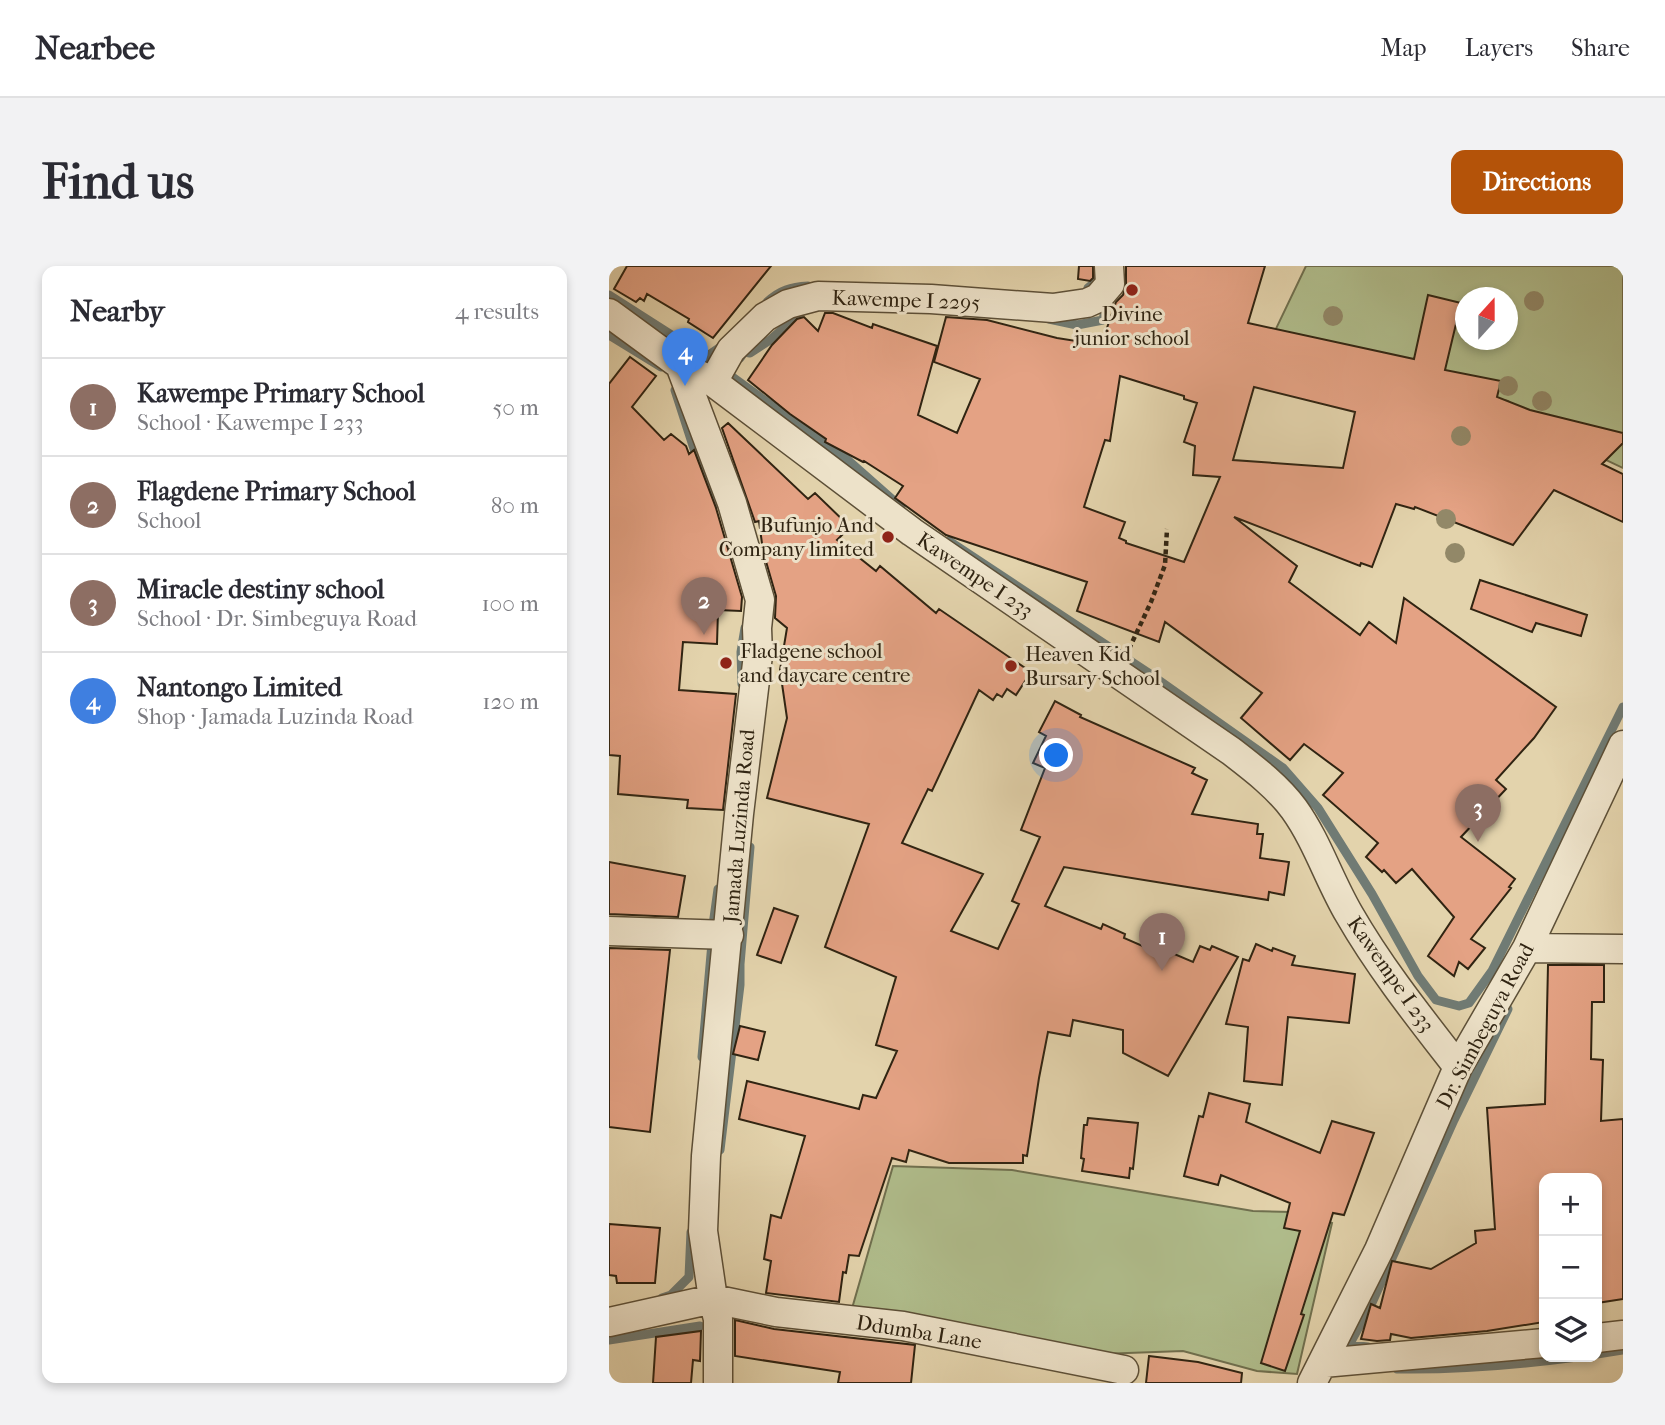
<!DOCTYPE html>
<html lang="en">
<head>
<meta charset="utf-8">
<style>
	body { margin:0; font-family:"IM FELL French Canon",serif; background:#f2f2f3; color:#2b2b33 }
	.controls { position:absolute; right:21px; bottom:21px; display:grid; overflow:hidden; border-radius:14px; box-shadow:0 4px 10px #0003 }
	.controls button { width:63px; height:63px; display:grid; place-items:center; padding:0; border:0; border-bottom:2px solid #e1e1e2; background:#fff; color:#2b2b33; font:35px sans-serif }
	.compass { position:absolute; left:846px; top:21px; width:63px; height:63px; border-radius:50%; background:#fff; box-shadow:0 4px 10px #0003; rotate:21deg }
	.you { position:absolute; left:448px; top:490px; width:24px; height:24px; margin:-18px; border:5px solid #fff; border-radius:50%; background:#1a73e8; box-shadow:0 0 0 10px #1a73e833 }
	.badge { display:grid; place-items:center; width:46px; height:46px; border-radius:50%; background:#b45309; color:#fff; font-size:23px; font-weight:700 }
	.pin { position:absolute; translate:-50% -58px; filter:drop-shadow(0 2px 4px #0008) }
	.pin::after { content:''; position:absolute; top:37px; width:24px; height:21px; background:inherit; clip-path:polygon(0 0,100% 0,50% 100%) }
	.list { margin:0; padding:0; list-style:none }
	h2 { display:flex; justify-content:space-between; align-items:center; height:91px; margin:0; padding:0 28px; font-size:30px }
	h2 small { font-size:23px; font-weight:400; color:#7c7c81 }
	.list li { display:grid; grid-template-columns:46px 1fr auto; gap:21px; align-items:center; box-sizing:border-box; height:98px; padding:0 28px; border-top:2px solid #e1e1e2 }
	.list b { display:block; font-size:26px; white-space:nowrap }
	.list p { margin:0; font-size:23px; white-space:nowrap; color:#7c7c81 }
	.list em { font-size:23px; font-style:normal; color:#7c7c81 }
	.icon { flex:none; width:38px; height:38px; fill:none; stroke:currentColor; stroke-width:2; stroke-linecap:round; stroke-linejoin:round }
	.map { position:relative; flex:none; width:1014px; height:1117px; overflow:hidden; border-radius:14px }
	header { display:flex; align-items:center; gap:42px; box-sizing:border-box; height:98px; padding:0 35px; background:#fff; border-bottom:2px solid #e1e1e2 }
	header strong { font-size:33px }
	nav { display:flex; gap:38px; margin-inline-start:auto; font-size:24px }
	.intro { display:flex; align-items:center; justify-content:space-between; box-sizing:border-box; height:168px; padding:0 42px }
	h1 { margin:0; font-size:49px }
	.button { padding:18px 32px; border-radius:14px; background:#b45309; color:#fff; font-size:24px; font-weight:700 }
	main { display:flex; gap:42px; padding:0 42px }
	aside { flex:1; background:#fff; border-radius:14px; box-shadow:0 4px 10px #0003 }
	.map>svg:first-child { display:block }
</style>
</head>
<body>
<header>
<strong>Nearbee</strong>
<nav><a>Map</a><a>Layers</a><a>Share</a></nav>
</header>
<div class="intro"><h1>Find us</h1><a class="button">Directions</a></div>
<main>
<aside>
<h2>Nearby<small>4 results</small></h2>
<ul class="list">
<li><span class="badge" style="background:#8d6e63">1</span><div><b>Kawempe Primary School</b><p>School · Kawempe I 233</p></div><em>50 m</em></li>
<li><span class="badge" style="background:#8d6e63">2</span><div><b>Flagdene Primary School</b><p>School</p></div><em>80 m</em></li>
<li><span class="badge" style="background:#8d6e63">3</span><div><b>Miracle destiny school</b><p>School · Dr. Simbeguya Road</p></div><em>100 m</em></li>
<li><span class="badge" style="background:#3f7fe0">4</span><div><b>Nantongo Limited</b><p>Shop · Jamada Luzinda Road</p></div><em>120 m</em></li>
</ul>
</aside>
<div class="map">
<svg width="1014" height="1117" viewBox="0 0 1014 1117">
	<rect width="100%" height="100%" fill="#e3d3ac"/>
	<filter id="stains"><feTurbulence type="fractalNoise" baseFrequency=".00286" numOctaves="4"/><feColorMatrix values="0 0 0 0 .2 0 0 0 0 .09 0 0 0 0 .02 0 0 0 .5 -.17"/></filter>
	<radialGradient id="worn" r=".72"><stop offset=".6" stop-color="#630" stop-opacity="0"/><stop offset="1" stop-color="#630" stop-opacity=".3"/></radialGradient>
	<path fill="#b0bd8c" stroke="#70704f" stroke-width="2" fill-rule="evenodd" d="M697,0H1014V202L993,192L983,209L899,135L653,92ZM856,32H898V74H856Z
		M284,900L403,904L644,945L683,946L723,957L688,1108L648,1105L574,1085L491,1088L242,1046Z"/>
	<g fill="none" stroke-linecap="round" stroke-linejoin="round">
		<path stroke="#707b74" stroke-width="9" d="M479,22L485,17L486,0
			M0,29L97,91L113,80
			M158,36C171,24 182,21 199,20
			M440,53L468,59L494,54L498,33
			M0,69L52,101
			M131,92L135,86L141,87L161,74L196,43
			M123,103L119,108L240,195L292,241
			M66,124L88,192L109,238
			M340,275L538,406L674,502L709,542L763,628L809,710L827,734L850,740L860,737L883,705L1014,441
			M133,418L132,386L136,362
			M104,659L109,623
			M93,791L103,677
			M111,884L131,719V698L141,581
			M53,1032L62,1029L80,1011L82,966
			M0,1074L91,1060
			M759,1081L740,1079L762,1039L845,854L899,743
			M988,1088L1014,1084
			M788,1103C848,1104 908,1099 968,1091"/>
	</g>
	<path fill="#e4a284" stroke="#302412" stroke-width="2" fill-rule="evenodd" d="M18,0H162L104,72L79,56L80,53L38,28L35,35L31,32L27,36L5,23Z
		M470,0H484V12L481,15L469,13Z
		M517,0H656L639,57L805,93L819,29L852,37L836,104L892,115L888,131L921,144L1014,167V177L993,198L1014,208V256L945,224L904,279L806,241L805,243L787,238L763,301L752,297L751,300L625,251L688,300L680,316L751,369L760,356L787,377L795,332L947,441L925,472L887,514L897,523L852,571L906,613L900,621L902,622L862,673L876,682L859,703L850,696L845,710L819,690L845,651L803,603L787,617L775,604L773,606L757,591L769,577L714,529L734,507L695,478L681,494L632,452L653,427L556,356L550,376L468,345L478,316L337,269L286,232L294,220L255,195L254,196L216,176L217,173L181,148L139,114L163,79L188,53L195,51L209,65L216,47H224L263,62L264,58L328,80L309,149L348,167L371,113L325,96L337,51L378,54L448,72L492,79L507,36L514,29L517,18ZM511,110L575,130V133L588,137L575,176L586,180L584,209L611,211L575,296L517,277V275L510,272L516,256L475,241L496,174L501,175ZM645,121L746,146L734,202L624,194Z
		M21,91L47,110L23,141L55,174L62,168L77,180L80,188L85,184L107,242L133,331L132,345L109,344L108,378L74,376L70,424L127,428L114,544L78,542L79,534L9,528L11,490L0,489V118Z
		M119,157L199,233L206,227L241,261L228,274L267,305L271,300L327,347L330,343L422,406L407,429L398,423L393,431L388,428L384,434L370,424L323,525L319,523L293,577L374,608L342,665L389,683L410,638L403,635L431,571L412,564L436,502L424,497L437,470L430,466L446,435L472,449L471,451L586,502L583,507L598,514L583,548L649,558L648,568H654L651,592L680,596L675,629L660,626L659,634L455,601L436,640L492,663L494,658L516,668L515,672L554,689L556,684L584,696L591,680L601,684L603,680L629,691L559,810L514,787V764L464,754L461,770L439,766L430,812L418,890L414,889V897H340L300,884L297,896L283,892L250,990L240,989L237,1007L234,1006L230,1036L157,1027L162,995L155,993L162,949L172,952L196,870L130,853L138,815L250,843L254,829L267,832L288,785L267,779L287,711L216,681L260,558L158,532L178,452L171,404L178,362L166,352L167,330L154,285L150,255L146,256L113,162Z
		M871,314L978,349L972,370L927,357L923,366L862,343Z
		M0,596L76,610L69,651L0,648Z
		M165,642L189,650L172,697L148,689Z
		M647,678L663,685L664,682L686,690L683,699L746,708L740,757L679,751L673,819L635,815L639,761L617,758L634,693L640,695Z
		M0,682L61,684L41,866L0,861Z
		M939,699H995V736H983L982,793L994,794L992,855L1014,853V1033L988,1037V912H935V1056L878,1065L802,1072L782,1068L781,1074L768,1075L752,1073L762,1038L771,1042L783,995L822,1003L867,977L866,965L886,963L878,842L936,838Z
		M131,760L156,766L149,794L124,788Z
		M600,827L641,838L637,856L711,887L723,855L765,867L735,949L724,947L692,1048L695,1049L676,1105L652,1097L691,965L675,962L681,937L612,909L609,919L575,910L590,850L594,851Z
		M479,852L529,857L524,903L521,902L520,912L473,905L475,893L472,892L475,859H478Z
		M0,958L51,962L46,1017H8L7,1010L0,1009Z
		M126,1054L165,1063L306,1079L302,1117H229L231,1106L126,1090Z
		M92,1065L91,1095L84,1094L82,1117H44L47,1071Z
		M540,1090L589,1096L633,1107L632,1117H537Z"/>
	<g fill="none" stroke-linecap="round" stroke-linejoin="round">
		<g stroke="#5d5038" stroke-width="31">
			<path id="street" d="M0,47L71,99L104,116L303,266L622,485C644,502 668,520 685,543C708,575 720,614 740,648C771,702 811,752 849,801
				M71,99L123,237L151,334L148,362L149,389L130,548L97,890L94,965L104,1033L109,1053V1117
				M104,116L122,84L156,51L179,38L209,30L322,33L444,42L478,37L489,32L501,18L500,0
				M0,665L120,669
				M918,682L1014,683
				M0,1056L104,1033L167,1046L294,1060L515,1104
				M988,1072L1014,1069
				M714,1097L935,1077
				M703,1117L770,984L849,801L918,682L1014,479"/>
		</g>
		<path stroke="#302412" stroke-width="4.5" stroke-dasharray="5 3.5" stroke-linecap="butt" d="M520,383L542,336L556,299L558,263"/>
		<use href="#street" stroke="#ede2c9" stroke-width="28"/>
	</g>
	<g fill="#928868">
		<circle cx="925" cy="35" r="10"/>
		<circle cx="724" cy="50" r="10"/>
		<circle cx="899" cy="120" r="10"/>
		<circle cx="933" cy="135" r="10"/>
		<circle cx="852" cy="170" r="10"/>
		<circle cx="837" cy="253" r="10"/>
		<circle cx="846" cy="287" r="10"/>
	</g>
	<g fill="#8f2418" stroke="#ede2c9" stroke-width="2.5">
		<circle cx="523" cy="24" r="7"/>
		<circle cx="279" cy="271" r="7"/>
		<circle cx="117" cy="397" r="7"/>
		<circle cx="402" cy="400" r="7"/>
	</g>
	<g text-anchor="middle" stroke-width="6" stroke-linejoin="round" paint-order="stroke">
		<g font-size="21" fill="#302412" stroke="#ede2c9">
			<text transform="translate(297 34) rotate(2)" y="7">Kawempe I 2295</text>
			<text transform="translate(366 309) rotate(34)" y="7">Kawempe I 233</text>
			<text transform="translate(130 560) rotate(-85)" y="7">Jamada Luzinda Road</text>
			<text transform="translate(782 708) rotate(55)" y="7">Kawempe I 233</text>
			<text transform="translate(876 760) rotate(-62)" y="7">Dr. Simbeguya Road</text>
			<text transform="translate(310 1066) rotate(9)" y="7">Ddumba Lane</text>
		</g>
		<g font-size="21" fill="#302412" stroke="#ede2c9" text-anchor="start">
			<text x="523" y="55" text-anchor="middle">Divine<tspan x="523" dy="24">junior school</tspan></text>
			<text x="265" y="266" text-anchor="end">Bufunjo And<tspan x="265" dy="24">Company limited</tspan></text>
			<text x="131" y="392">Fladgene school<tspan x="131" dy="24">and daycare centre</tspan></text>
			<text x="416" y="395">Heaven Kid<tspan x="416" dy="24">Bursary School</tspan></text>
		</g>
	</g>
	<rect width="100%" height="100%" filter="url(#stains)"/>
	<rect width="100%" height="100%" fill="url(#worn)"/>
</svg>
<div class="controls">
<button>+</button>
<button>−</button>
<button><svg class="icon" aria-label="layers" viewBox="0 0 24 24"><path d="M12 4l9 5-9 5-9-5zM3 14l9 5 9-5"/></svg></button>
</div>
<svg class="compass" viewBox="-18 -18 36 36"><path d="M0-13l5 13h-10z" fill="#e53935"/><path d="M0 13l5-13h-10z" fill="#7c7c81"/></svg>
<div class="you"></div>
<div class="pin badge" style="left:553px;top:705px;background:#8d6e63">1</div>
<div class="pin badge" style="left:95px;top:369px;background:#8d6e63">2</div>
<div class="pin badge" style="left:869px;top:576px;background:#8d6e63">3</div>
<div class="pin badge" style="left:76px;top:120px;background:#3f7fe0">4</div>
</div>
</main>
</body>
</html>
